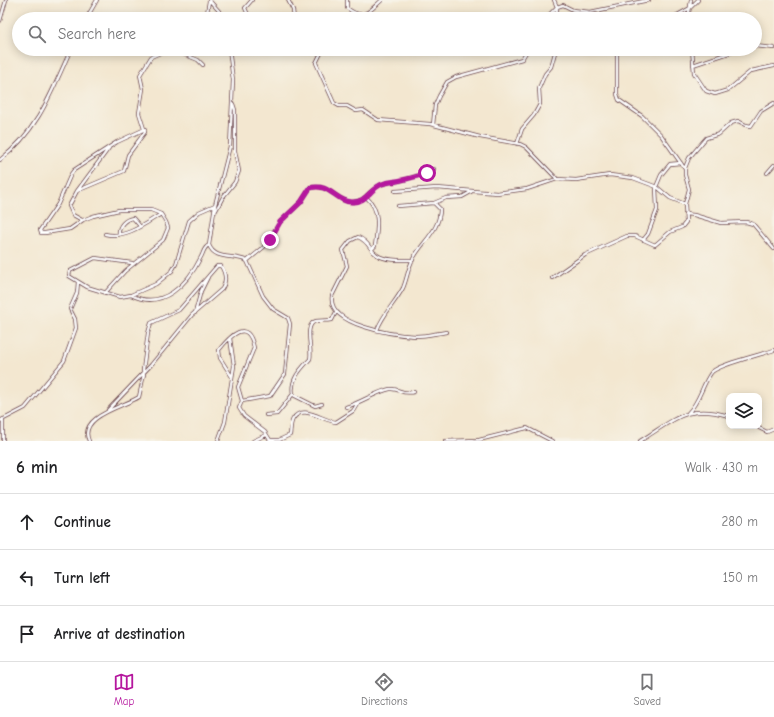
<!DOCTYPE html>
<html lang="en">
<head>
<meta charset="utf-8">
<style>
	body { margin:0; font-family:"Comic Neue",sans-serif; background:#f6f6f6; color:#202124 }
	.controls { position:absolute; right:12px; bottom:12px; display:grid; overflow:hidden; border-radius:8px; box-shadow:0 2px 10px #0003 }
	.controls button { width:36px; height:36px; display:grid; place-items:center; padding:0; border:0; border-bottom:1px solid #e0e0e0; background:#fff; color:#202124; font:20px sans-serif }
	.stop { position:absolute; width:12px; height:12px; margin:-9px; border:3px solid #b5179e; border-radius:50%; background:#fff }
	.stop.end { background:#b5179e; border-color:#fff; box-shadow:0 1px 4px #0008 }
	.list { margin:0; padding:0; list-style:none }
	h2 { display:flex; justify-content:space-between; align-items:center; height:52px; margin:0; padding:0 16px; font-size:17px }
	h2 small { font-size:13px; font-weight:400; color:#757577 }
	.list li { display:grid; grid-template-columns:26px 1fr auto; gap:12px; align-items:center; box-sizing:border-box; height:56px; padding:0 16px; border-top:1px solid #e0e0e0 }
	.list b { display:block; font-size:15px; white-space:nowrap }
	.list em { font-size:13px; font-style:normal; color:#757577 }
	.icon { flex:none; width:22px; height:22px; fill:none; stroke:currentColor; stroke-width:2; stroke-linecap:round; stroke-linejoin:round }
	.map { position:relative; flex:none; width:774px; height:441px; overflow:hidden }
	.search { position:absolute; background:#fff; box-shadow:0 2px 10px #0003; left:12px; right:12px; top:12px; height:44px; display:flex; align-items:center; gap:10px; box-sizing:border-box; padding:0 14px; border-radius:22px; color:#757577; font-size:15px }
	.sheet { height:220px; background:#fff }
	nav { display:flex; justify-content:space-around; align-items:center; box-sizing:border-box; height:56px; border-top:1px solid #e0e0e0; background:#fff; font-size:11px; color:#757577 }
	nav a { display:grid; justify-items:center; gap:2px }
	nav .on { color:#b5179e }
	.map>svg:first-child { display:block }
</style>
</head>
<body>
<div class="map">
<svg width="774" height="441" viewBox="0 0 774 441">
	<rect width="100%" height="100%" fill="#f7f3e8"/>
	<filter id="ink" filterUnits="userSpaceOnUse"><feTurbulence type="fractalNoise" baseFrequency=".025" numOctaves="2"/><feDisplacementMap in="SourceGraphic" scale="8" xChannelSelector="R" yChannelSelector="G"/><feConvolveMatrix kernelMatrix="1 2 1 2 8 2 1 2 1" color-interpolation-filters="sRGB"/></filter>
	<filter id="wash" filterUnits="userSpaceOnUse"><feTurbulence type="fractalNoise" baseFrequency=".012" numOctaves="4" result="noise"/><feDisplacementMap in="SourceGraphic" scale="16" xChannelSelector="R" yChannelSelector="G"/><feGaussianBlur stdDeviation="0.9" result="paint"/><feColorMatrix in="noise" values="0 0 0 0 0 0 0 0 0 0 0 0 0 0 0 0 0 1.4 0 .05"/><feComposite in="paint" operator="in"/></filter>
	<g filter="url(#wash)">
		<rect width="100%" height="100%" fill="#f3e7d0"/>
	</g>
	<g filter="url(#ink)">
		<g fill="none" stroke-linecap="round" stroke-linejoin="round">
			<g stroke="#633d44" stroke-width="4">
				<path id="minor" d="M209,0L219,11L222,19
					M288,0L293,10L294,19
					M347,0V8C364,21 368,12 382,0
					M554,0L557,7V19
					M86,19L97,0
					M206,19L209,1
					M250,19L245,8L252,0
					M545,19L557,7L563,5L573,10L590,12L649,0
					M670,19L690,8L698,0
					M688,19L691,0
					M0,21L6,0
					M755,46L774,48
					M171,49L198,60L203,65
					M229,49L233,80L230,146L215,205L209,245C215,261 234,254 247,261L263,296L273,309L288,318L290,324L285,374L270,396L242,401L239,408L244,416L265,432L270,440H279L290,435C291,430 290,424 293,419C302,403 323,421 336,422L353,411L358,403
					M323,49L316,63L334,103L339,106H347L356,111L363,110L378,120L430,124L480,137L520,144L526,147L557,179
					M617,49V94L619,100L642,116L661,135L685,169
					M692,49L694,73L706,91L715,94L728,90L751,71L774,66
					M693,65L741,49
					M433,125L435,105L439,96L447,82L456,77L522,59L528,49
					M517,144L522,129L534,115L540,104L539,88L545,74L551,67L556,49
					M0,160C38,131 52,91 71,49
					M767,173L774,165
					M77,191L124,171L128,155L145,132L139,113L143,89L140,75L151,57L169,49
					M395,191L437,188L497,193L527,189L557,179L576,180L610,175L633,178L657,187L670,198L685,204
					M367,198C381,210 377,230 375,246L372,249
					M398,206L434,203L446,198L462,197L471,192
					M215,212L223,197L235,182L239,171L235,151V110L233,104
					M685,214L694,215L721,223L746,222L753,224L774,249
					M82,220L73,215L69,206L77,191L109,148
					M105,234C125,239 145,224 161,214
					M119,234C118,226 125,219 133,218L139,225
					M643,240L648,234L657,210L656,187L661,175L670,164L681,163
					M413,260C402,260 386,261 377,255C368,249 371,243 358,237L350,241L343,250L347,266L332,296C327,326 395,335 416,336C427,336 437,333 447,332
					M247,261L264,247L280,222L301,202L310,188C329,182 336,202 352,202C366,202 369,190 380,185C386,182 393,182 399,181C411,178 423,175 434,169
					M132,263L95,258L70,271L69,276L87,287L120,297L131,295L156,284L172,271L176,264L189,221L199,212L215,205
					M552,278L585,255L627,236H635L655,245L670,232L682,227L686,222L685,204L689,189L685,175V168L689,158L706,138L719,134L731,123L738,121L746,125L751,126L761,111L774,103
					M105,293L125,271L163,240L168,228L166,222L161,214L151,210H119L93,216L83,220L70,229L45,233H41L40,230L58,204L71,174L74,170L117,142L145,129
					M131,295C162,311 188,284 201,257C204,252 203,248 209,245
					M195,313L201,291L208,277
					M377,330C383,314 395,303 403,288C407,279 408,268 413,259C422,242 440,230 440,209L434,203
					M232,377L220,358L219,350C230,336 248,317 254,348L238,387L242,401
					M322,404L315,406L295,396L293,394C290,379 301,369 310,359C313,350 303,324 316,321C321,320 327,321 332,320L336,312
					M346,407C360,403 378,391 390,389C400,388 401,395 414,392
					M688,413C700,401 701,387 711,373C716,365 761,355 774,350
					M266,415L277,414L293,394
					M3,419V441
					M0,421L25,408L64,361L76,328L75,319L70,309L77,293L78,282
					M755,426L767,432L774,429
					M89,441C77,416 126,406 139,397L144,374L143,370L148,333L151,323L179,310L217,266H221C226,274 227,281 222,289L192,315L151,365L108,410
					M218,441L225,422L234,366L230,338
					M253,441L266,435
					M445,441L479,440L527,428L552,441
					M640,441C673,421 686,403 729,416"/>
			</g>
			<use href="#minor" stroke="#fff" stroke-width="2.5"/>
		</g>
	</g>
	<g fill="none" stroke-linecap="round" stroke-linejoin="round" filter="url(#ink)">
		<path stroke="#b5179e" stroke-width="5" d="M270,240L280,222L301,202L310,188C329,182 336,202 352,202C366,203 370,189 382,184C387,182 392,182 397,181C407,179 417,177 427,173"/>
	</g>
</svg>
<div class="controls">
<button><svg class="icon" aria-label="layers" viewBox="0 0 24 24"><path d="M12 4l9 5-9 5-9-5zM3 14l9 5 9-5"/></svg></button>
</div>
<div class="stop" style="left:427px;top:173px"></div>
<div class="stop end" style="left:270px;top:240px"></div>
<div class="search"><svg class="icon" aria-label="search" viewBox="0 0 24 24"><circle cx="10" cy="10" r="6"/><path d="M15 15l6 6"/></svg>Search here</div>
</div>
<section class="sheet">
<h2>6 min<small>Walk · 430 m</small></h2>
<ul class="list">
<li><svg class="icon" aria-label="ahead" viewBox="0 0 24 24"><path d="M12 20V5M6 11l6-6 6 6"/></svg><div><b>Continue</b></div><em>280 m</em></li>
<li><svg class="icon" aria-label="left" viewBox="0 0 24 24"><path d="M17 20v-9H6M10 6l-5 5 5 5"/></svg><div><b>Turn left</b></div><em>150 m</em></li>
<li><svg class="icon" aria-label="arrive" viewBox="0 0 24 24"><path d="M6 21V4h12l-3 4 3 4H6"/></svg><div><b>Arrive at destination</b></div></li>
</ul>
</section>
<nav>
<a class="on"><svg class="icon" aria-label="map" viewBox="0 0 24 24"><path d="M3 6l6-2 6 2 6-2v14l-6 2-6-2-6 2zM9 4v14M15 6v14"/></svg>Map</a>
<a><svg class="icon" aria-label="directions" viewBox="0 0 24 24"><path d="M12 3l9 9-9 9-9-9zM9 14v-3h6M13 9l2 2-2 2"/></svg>Directions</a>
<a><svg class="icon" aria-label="saved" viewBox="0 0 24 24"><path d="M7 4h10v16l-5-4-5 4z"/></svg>Saved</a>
</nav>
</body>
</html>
